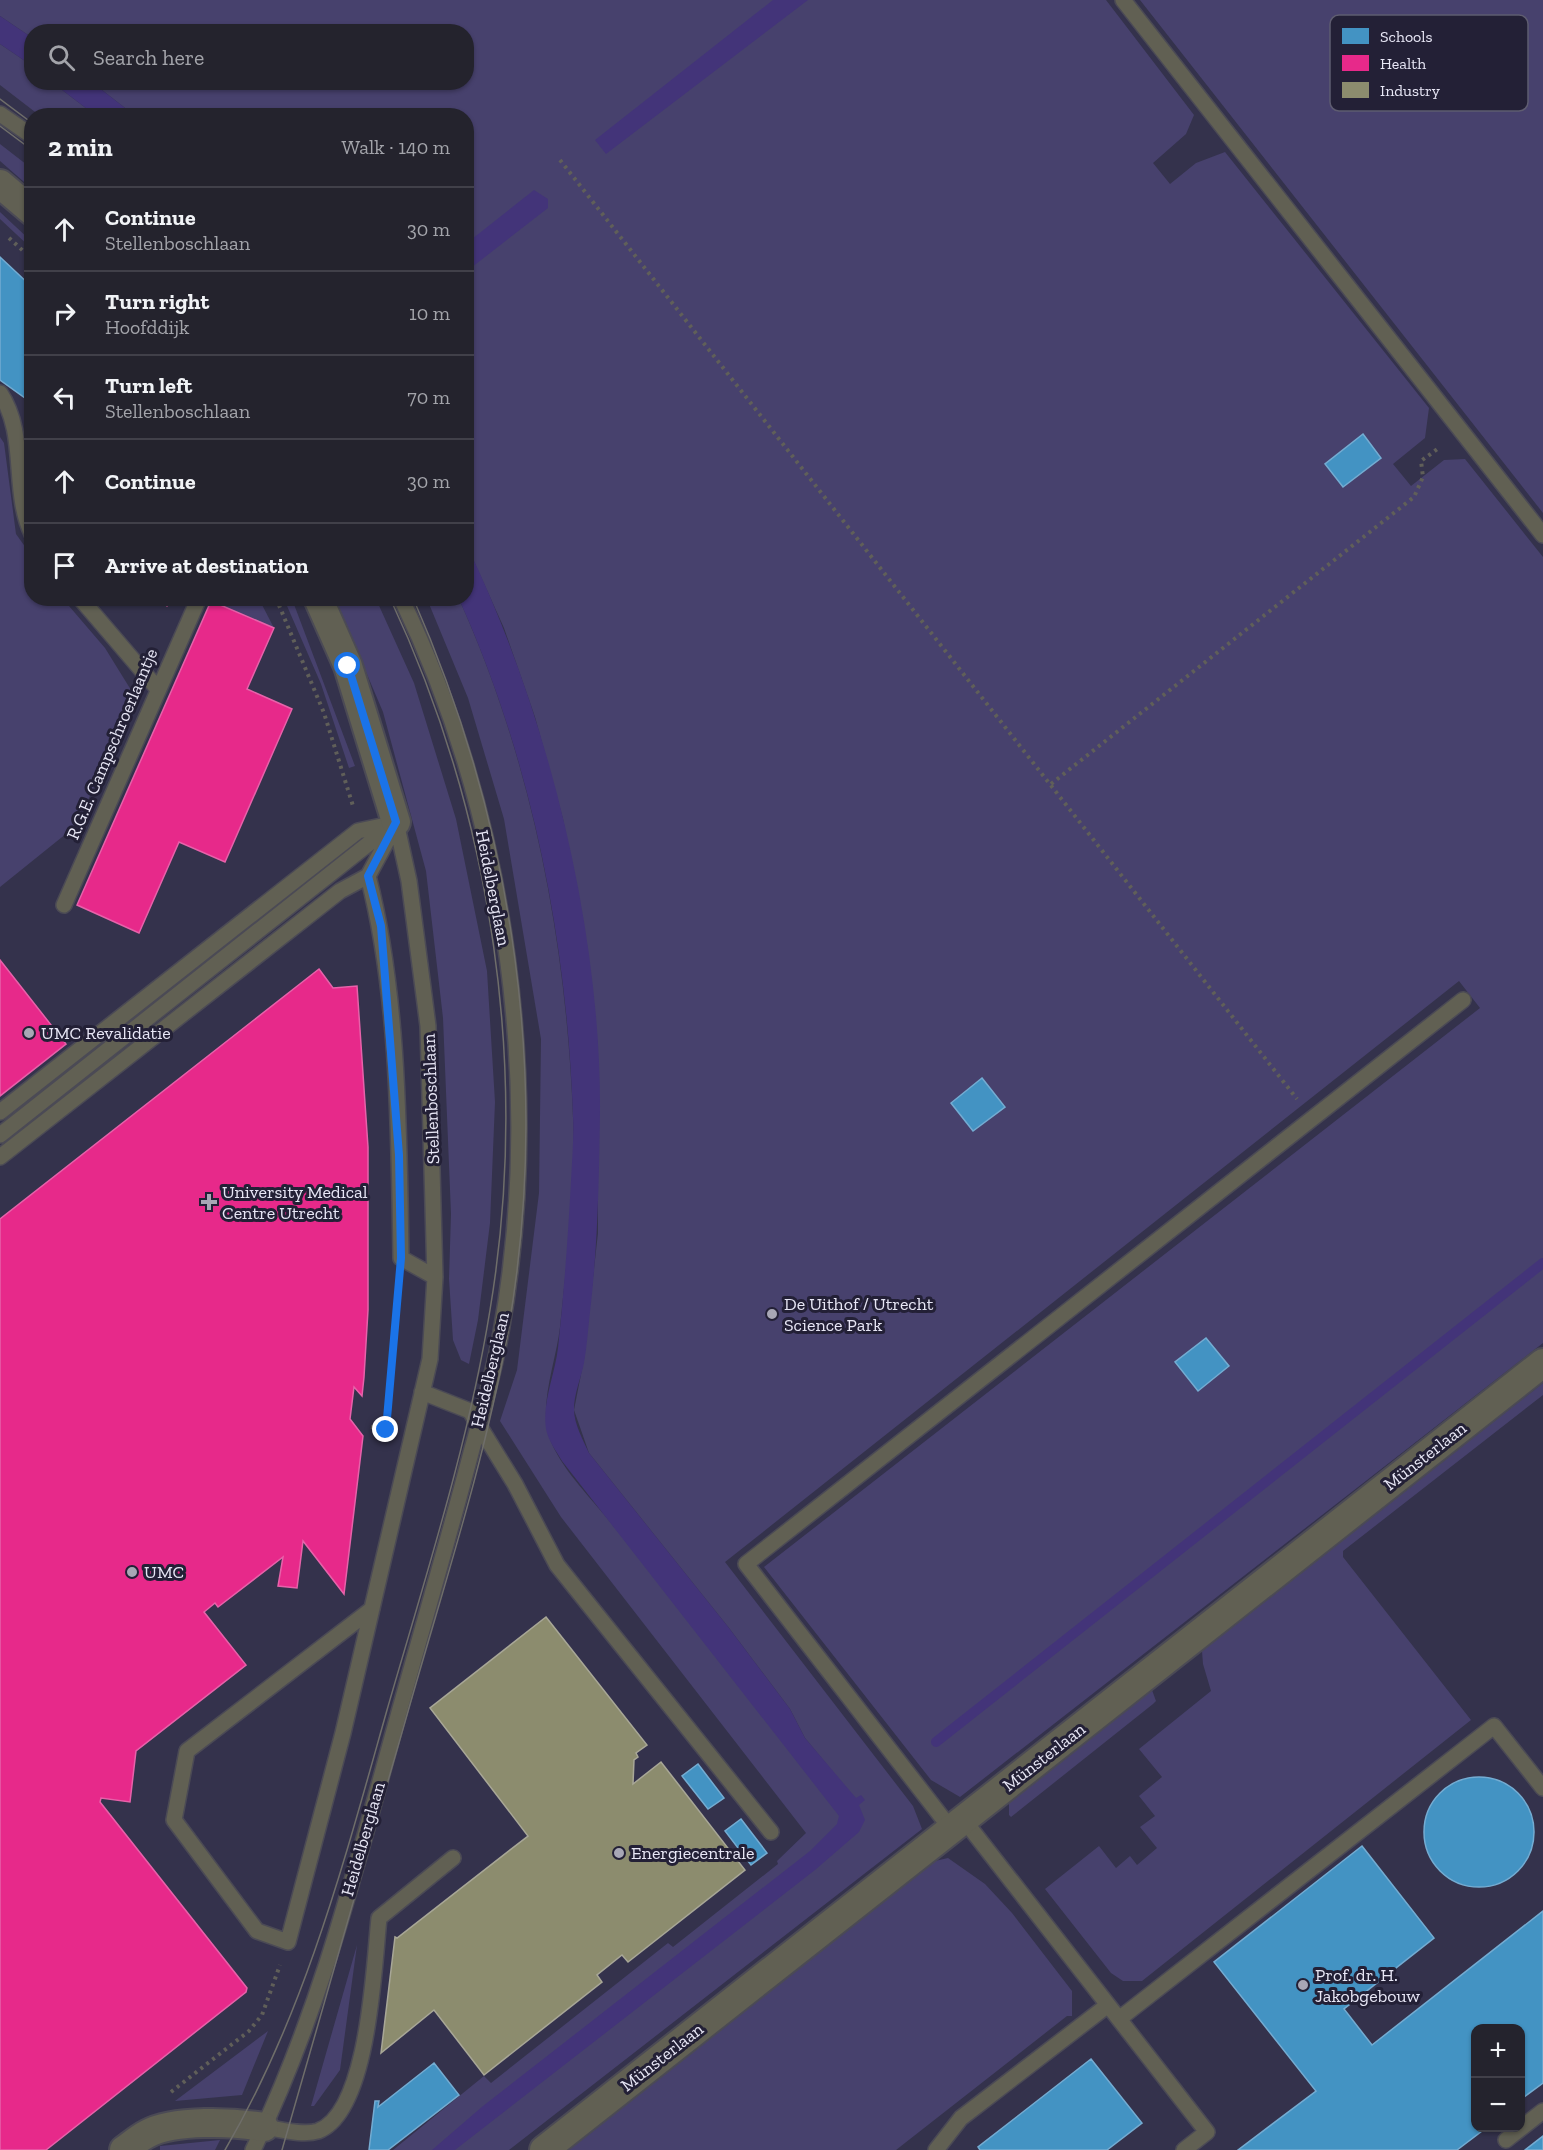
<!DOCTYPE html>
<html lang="en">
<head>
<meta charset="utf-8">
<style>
	body { margin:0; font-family:"Zilla Slab",serif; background:#2c2b35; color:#f1f3f6 }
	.controls { position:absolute; right:18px; bottom:18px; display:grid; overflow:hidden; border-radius:12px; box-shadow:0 2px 4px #0004 }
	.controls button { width:54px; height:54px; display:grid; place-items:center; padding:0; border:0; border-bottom:2px solid #414049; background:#24232d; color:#f1f3f6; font:30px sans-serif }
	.stop { position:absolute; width:18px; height:18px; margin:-14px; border:4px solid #1a73e8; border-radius:50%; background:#fff }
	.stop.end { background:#1a73e8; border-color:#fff; box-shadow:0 2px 6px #0008 }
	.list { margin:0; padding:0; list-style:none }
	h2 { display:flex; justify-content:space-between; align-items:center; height:78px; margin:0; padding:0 24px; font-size:26px }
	h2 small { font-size:20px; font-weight:400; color:#a3a4aa }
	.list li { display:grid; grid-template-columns:39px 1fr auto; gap:18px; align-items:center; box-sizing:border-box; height:84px; padding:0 24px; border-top:2px solid #414049 }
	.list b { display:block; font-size:22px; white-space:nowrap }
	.list p { margin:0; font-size:20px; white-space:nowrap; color:#a3a4aa }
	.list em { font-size:20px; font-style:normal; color:#a3a4aa }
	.icon { flex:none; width:33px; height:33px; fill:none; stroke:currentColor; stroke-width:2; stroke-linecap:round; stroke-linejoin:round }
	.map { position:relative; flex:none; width:1543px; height:2150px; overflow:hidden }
	.search { position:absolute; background:#24232d; box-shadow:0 2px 4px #0004; left:24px; top:24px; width:450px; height:66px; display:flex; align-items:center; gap:15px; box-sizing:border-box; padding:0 21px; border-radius:24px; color:#a3a4aa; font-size:22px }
	.panel { position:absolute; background:#24232d; box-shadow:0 2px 4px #0004; left:24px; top:108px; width:450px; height:498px; border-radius:24px }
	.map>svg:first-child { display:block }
</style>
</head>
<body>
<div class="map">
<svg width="1543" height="2150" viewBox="0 0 1543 2150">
	<rect width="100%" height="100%" fill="#302f3c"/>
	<path fill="#34324c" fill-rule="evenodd" d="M0,0H1543V2150H0ZM32,32H466V82H32ZM32,116H466V598H32ZM1476,2028H1520V2128H1476Z"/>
	<path fill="#47416d" d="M0,0H1106L1194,115L1186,134L1153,163L1170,184L1196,163L1225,152L1429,408L1425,438L1393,464L1411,486L1444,460L1465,459L1543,557V1343L960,1797L931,1780L764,1567L1480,1008L1459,981L725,1562L913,1806L922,1829L509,2150H393L484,2076L491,2083L668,1943L673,1947L778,1864L777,1861L806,1833L561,1517L500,1421L517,1370L539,1193L541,1039L504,819L468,698L427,599H459C532,761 566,939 573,1117C576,1186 567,1258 560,1327C556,1363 536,1410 552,1444C565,1473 591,1498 611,1523C683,1614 765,1698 843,1784L805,1738L790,1709L729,1628L589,1453L574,1410L584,1359L598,1233V1047L578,896L563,819L535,717L504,628L467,546L466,116L134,115L93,83L466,82V32H32L31,37L0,16Z
		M1140,0H1543V513Z
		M0,44L31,65L32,82L53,83L95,115H39L0,85Z
		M0,144L31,168V188L0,161Z
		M0,212L31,241V248L0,219Z
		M0,437L4,443L16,534L31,555L32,598L63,599L105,648L131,690L108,755L77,825L0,887Z
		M213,598L259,599L274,628L211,601Z
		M284,599H292L355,766L349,768L321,684Z
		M335,599H376L414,683L456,819L487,971L495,1102L490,1223L478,1320L469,1364L461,1360L453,1340L449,1279L451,1214L443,1018L426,871L383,712Z
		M1543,1383V1395L1343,1551V1557L1471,1720L1142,1981H1123L1111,1973L1045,1889L1099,1846L1116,1868L1130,1856L1137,1865L1157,1848L1140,1827L1155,1816L1139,1796L1162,1777L1139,1749L1211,1691L1203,1664L1202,1651Z
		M1152,1690L1156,1701L1153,1704L1011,1817L1009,1815V1803Z
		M948,1858L985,1884L1012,1913L1072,1991V2016H1067L896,2150H566L935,1861Z
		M357,1945L340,2070L314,2106H311Z
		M268,2031L242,2095L175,2101Z
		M220,2140L215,2150H160V2146Z"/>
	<path fill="#433479" d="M773,0H808L606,154L595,140Z
		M0,16L31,37V65L0,44Z
		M53,83H93L134,115H95Z
		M534,190L548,199V208L467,271V243Z
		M467,546C547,711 601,927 600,1111C599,1178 598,1245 590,1312C588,1329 587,1346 584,1363C581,1378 574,1394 574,1409C574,1424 583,1440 589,1453L729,1628L790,1709L805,1738L856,1798L861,1795L865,1800L859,1805L865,1820L859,1832L815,1870L455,2150H432L483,2106L810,1851L837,1824L839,1816L562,1461C556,1451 548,1440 546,1429C542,1402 555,1374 558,1348C564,1292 568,1237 571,1181C572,1160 574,1138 573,1117C567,940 532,761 459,599L466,598Z"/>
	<path fill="#4393c3" stroke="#74acd2" stroke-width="1.5" d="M0,257L32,287V403L0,380Z
		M1363,434L1381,458L1343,487L1325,464Z
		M982,1078L1005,1107L973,1131L951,1103Z
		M1206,1338L1229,1366L1198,1391L1175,1362Z
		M698,1764L724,1798L708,1809L682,1776Z
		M1424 1832a55 55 0 1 1 110 0a55 55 0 1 1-110 0Z
		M741,1819L767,1853L751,1865L725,1831Z
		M1362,1846L1434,1938L1344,2009L1372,2045L1543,1911V2083L1520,2100V2028H1476V2128H1486L1457,2150H1238L1316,2091L1214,1962Z
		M1091,2059L1142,2123L1107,2150H980L978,2147Z
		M434,2063L459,2095L388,2150H369L375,2101H379L378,2107Z
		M1543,2136V2150H1525Z"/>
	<path fill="#e7298a" stroke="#e762aa" stroke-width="1.5" d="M156,598H172L167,606Z
		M211,601L274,628L247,689L292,709L225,862L179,842L139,933L77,905Z
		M0,960L66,1044L0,1096Z
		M319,969L333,988L357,986L368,1147V1310L364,1377L362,1396L354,1387L350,1419L363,1436L344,1594L303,1541L297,1588L278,1586L283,1557L218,1607L215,1603L204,1612L246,1665L136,1751L130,1802L101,1798L100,1802L247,1988L246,1992L46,2150H0V1219Z"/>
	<path fill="#8c8c6e" stroke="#a8a797" stroke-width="1.5" d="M546,1617L647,1745L636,1753L638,1757L634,1760L633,1784L661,1762L745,1870L628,1962L622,1955L597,1975L602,1982L484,2075L434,2010L381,2053L395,1937L397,1938L528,1836L430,1708Z"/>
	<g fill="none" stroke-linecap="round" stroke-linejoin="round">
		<path stroke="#433479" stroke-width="10" d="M936,1742L1543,1263"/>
		<g stroke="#4b4a55" stroke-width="18">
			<path id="service" d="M1123,0L1543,535
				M0,114L32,136
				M0,393C28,435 11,490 32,534
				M80,598L157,688
				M368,876C399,995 399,1135 401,1258L435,1277
				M368,876L394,828
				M64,905L199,598
				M0,1112L358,831L391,824
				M0,1135L396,822
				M0,1157L340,891L368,876
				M422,1392L470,1411L515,1484L557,1565L771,1832
				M372,1609L187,1751L174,1820L257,1931L288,1942L343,1733L430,1359L435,1277L428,1026L409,881L396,822
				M964,1820L1207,2132L1184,2150
				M951,1829L746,1564L1463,1000
				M1119,2019L1494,1726L1543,1788
				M264,2127C279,2129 303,2136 318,2131C369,2112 374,1965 379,1918L453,1858
				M1506,2140L1543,2111
				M253,2150C323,2007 360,1851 403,1698C426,1615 450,1533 472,1449C483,1410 494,1372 501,1332C544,1091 508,819 401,598
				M936,2150L961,2118L1108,2005"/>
		</g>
		<g stroke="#4b4a55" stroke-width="32">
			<path id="minor" d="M0,184L32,211
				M318,598L348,666L396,822
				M124,2150C131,2145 139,2138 147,2134C174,2119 234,2122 264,2127
				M544,2150L1543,1363"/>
		</g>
		<path stroke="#605f59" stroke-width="4" stroke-dasharray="3 4.5" stroke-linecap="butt" d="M560,160L1297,1099
			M9,238L32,259
			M276,598L324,713L353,806
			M1051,784L1414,497L1423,477L1421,461L1440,447
			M388,1412L398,1285
			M371,1427L388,1430
			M171,2092L249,2031L262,2015L280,1965"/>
		<use href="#service" stroke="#616053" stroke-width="15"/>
		<use href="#minor" stroke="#616053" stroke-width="28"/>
		<path stroke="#6f6e6a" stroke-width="1.5" d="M0,99L32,123
			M0,126L32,150
			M225,2150C305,2013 344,1862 387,1710C425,1578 468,1446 490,1310C530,1070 493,818 390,598
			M282,2150C325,1998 369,1846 413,1694C447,1576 485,1458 507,1337C552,1086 515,830 413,598"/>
	</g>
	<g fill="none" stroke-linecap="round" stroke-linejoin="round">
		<path stroke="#1a73e8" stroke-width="8" d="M348,666L396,822L368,876L381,926L399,1155L401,1258L386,1430"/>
	</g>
	<g fill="#a8a7b5" stroke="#232036" stroke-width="2">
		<circle cx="29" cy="1033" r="6"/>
		<path d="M206 1193h6v6h6v6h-6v6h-6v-6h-6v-6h6z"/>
		<circle cx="772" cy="1314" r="6"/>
		<circle cx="132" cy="1572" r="6"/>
		<circle cx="619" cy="1853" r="6"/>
		<circle cx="1303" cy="1985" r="6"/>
	</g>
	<g text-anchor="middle" stroke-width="6" stroke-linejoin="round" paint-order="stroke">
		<g font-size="18" fill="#e8e7f6" stroke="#232036">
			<text transform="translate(112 744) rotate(-67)" y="6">R.G.E. Campschroerlaantje</text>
			<text transform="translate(493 888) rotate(79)" y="6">Heidelberglaan</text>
			<text transform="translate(431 1099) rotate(-92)" y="6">Stellenboschlaan</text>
			<text transform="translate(490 1370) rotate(-77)" y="6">Heidelberglaan</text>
			<text transform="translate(1425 1456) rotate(-38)" y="6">Münsterlaan</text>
			<text transform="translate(1044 1757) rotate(-38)" y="6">Münsterlaan</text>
			<text transform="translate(363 1839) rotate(-74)" y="6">Heidelberglaan</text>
			<text transform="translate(662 2057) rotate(-38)" y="6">Münsterlaan</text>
		</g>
		<g font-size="18" fill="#e8e7f6" stroke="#232036" text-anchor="start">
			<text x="41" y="1039">UMC Revalidatie</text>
			<text x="222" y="1198">University Medical<tspan x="222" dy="21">Centre Utrecht</tspan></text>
			<text x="784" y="1310">De Uithof / Utrecht<tspan x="784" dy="21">Science Park</tspan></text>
			<text x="144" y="1578">UMC</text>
			<text x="631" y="1859">Energiecentrale</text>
			<text x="1315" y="1981">Prof. dr. H.<tspan x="1315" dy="21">Jakobgebouw</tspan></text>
		</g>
	</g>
	<rect x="1330" y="15" width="198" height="96" rx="9" fill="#232036" stroke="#5e5c70" stroke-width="1.5"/>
	<rect x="1342" y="28" width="27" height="16" fill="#4393c3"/>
	<rect x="1342" y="55" width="27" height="16" fill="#e7298a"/>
	<rect x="1342" y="82" width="27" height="16" fill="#8c8c6e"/>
	<g font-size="16" fill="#e8e7f6">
		<text x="1380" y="42">Schools</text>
		<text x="1380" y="69">Health</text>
		<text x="1380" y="96">Industry</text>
	</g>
</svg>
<div class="controls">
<button>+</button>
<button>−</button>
</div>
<div class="stop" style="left:348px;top:666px"></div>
<div class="stop end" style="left:386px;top:1430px"></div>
<div class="search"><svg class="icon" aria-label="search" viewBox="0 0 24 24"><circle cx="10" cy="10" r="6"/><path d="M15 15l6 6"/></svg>Search here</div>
<section class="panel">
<h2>2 min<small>Walk · 140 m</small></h2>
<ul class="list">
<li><svg class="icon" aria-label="ahead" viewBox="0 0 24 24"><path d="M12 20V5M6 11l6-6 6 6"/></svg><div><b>Continue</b><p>Stellenboschlaan</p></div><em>30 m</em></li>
<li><svg class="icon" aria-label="right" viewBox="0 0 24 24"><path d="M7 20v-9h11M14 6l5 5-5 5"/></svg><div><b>Turn right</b><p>Hoofddijk</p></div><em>10 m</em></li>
<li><svg class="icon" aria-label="left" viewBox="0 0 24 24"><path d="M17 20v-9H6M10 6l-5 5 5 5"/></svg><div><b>Turn left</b><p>Stellenboschlaan</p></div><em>70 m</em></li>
<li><svg class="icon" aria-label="ahead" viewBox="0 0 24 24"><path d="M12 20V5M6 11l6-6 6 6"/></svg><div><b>Continue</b></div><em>30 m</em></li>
<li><svg class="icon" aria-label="arrive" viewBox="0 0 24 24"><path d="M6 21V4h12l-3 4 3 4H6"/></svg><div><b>Arrive at destination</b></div></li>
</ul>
</section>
</div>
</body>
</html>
